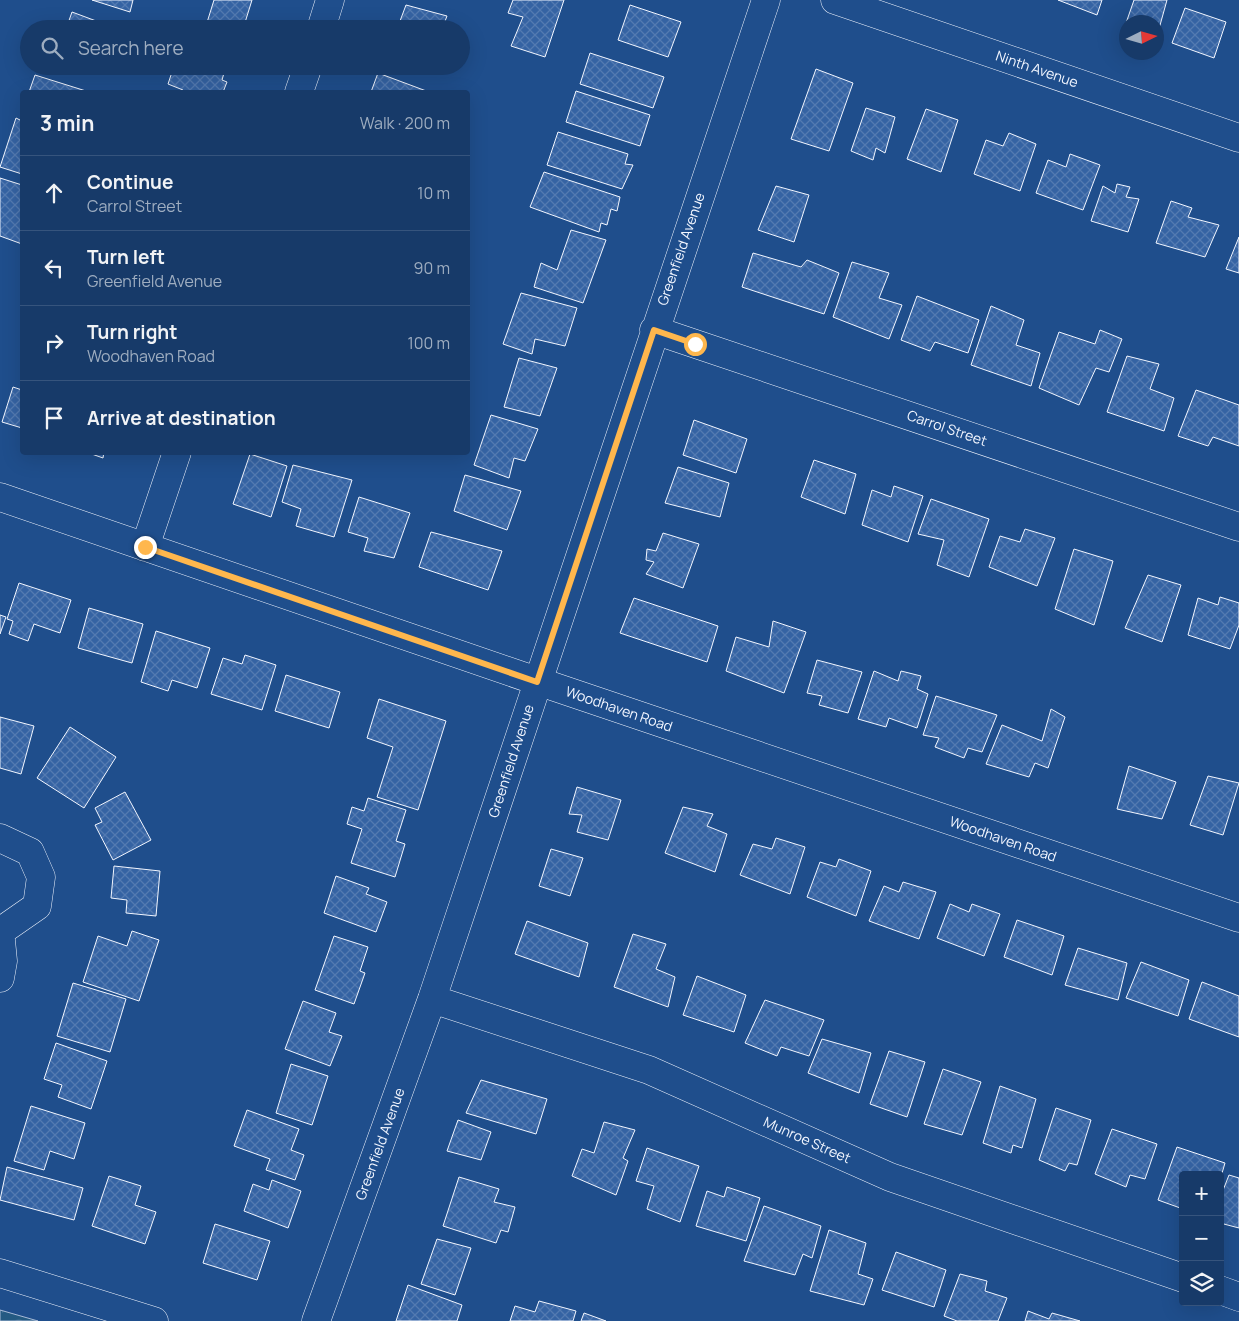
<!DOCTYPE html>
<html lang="en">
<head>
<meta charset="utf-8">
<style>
	body { margin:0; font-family:Manrope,sans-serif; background:#244571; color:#f1f3f6 }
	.controls { position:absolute; right:15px; bottom:15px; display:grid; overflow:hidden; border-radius:5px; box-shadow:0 5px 20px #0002 }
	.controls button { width:45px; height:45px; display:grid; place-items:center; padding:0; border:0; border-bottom:1px solid #36547d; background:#173a69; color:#f1f3f6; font:25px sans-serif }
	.compass { position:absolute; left:1119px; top:15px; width:45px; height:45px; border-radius:50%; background:#173a69; box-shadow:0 5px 20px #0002; rotate:85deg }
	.stop { position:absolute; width:15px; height:15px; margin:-11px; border:4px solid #ffb74d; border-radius:50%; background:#fff }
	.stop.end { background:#ffb74d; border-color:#fff; box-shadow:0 1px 5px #0008 }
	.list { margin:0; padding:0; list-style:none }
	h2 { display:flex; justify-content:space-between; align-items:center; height:65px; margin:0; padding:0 20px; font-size:21px }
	h2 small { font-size:16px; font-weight:400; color:#9eadc0 }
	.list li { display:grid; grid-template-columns:32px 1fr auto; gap:15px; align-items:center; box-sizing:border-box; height:75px; padding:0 20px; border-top:1px solid #36547d }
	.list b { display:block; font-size:19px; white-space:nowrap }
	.list p { margin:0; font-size:16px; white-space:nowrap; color:#9eadc0 }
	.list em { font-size:16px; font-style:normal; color:#9eadc0 }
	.icon { flex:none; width:28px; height:28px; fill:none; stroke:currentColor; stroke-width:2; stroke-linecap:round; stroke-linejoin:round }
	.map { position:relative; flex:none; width:1239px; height:1321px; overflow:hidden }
	.search { position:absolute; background:#173a69; box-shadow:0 5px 20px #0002; left:20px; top:20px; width:450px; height:55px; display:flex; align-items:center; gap:12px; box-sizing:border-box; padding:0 18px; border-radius:28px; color:#9eadc0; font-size:19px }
	.panel { position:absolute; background:#173a69; box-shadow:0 5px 20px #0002; left:20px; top:90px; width:450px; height:365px; border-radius:5px }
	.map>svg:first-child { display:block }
</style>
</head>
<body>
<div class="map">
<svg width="1239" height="1321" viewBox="0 0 1239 1321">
	<defs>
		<pattern id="forest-crowns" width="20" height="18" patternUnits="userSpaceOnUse" patternTransform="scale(1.25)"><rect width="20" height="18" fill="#245a82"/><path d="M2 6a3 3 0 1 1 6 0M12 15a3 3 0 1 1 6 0" fill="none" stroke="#447295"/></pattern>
		<pattern id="building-cross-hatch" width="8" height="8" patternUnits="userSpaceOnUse" patternTransform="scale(1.25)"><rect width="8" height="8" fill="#3563a3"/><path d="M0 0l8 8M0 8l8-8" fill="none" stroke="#537ab1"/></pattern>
	</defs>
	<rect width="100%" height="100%" fill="#1f4e8c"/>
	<path fill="url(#forest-crowns)" stroke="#a8bbd7" d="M0,1310L38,1321H0Z"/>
	<path fill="url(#building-cross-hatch)" stroke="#f2f6ff" d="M92,0H133L130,12Z
		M214,0H252L243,29H205Z
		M513,0H564L545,57L511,46L523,17L508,13Z
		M1058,0H1102L1097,15Z
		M1134,0H1167L1157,36L1156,22H1126L1125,26Z
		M406,5L447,16L442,29H397Z
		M630,5L681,22L668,57L618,40Z
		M1185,8L1226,22L1214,58L1172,43Z
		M72,12L107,25L106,29H66Z
		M590,53L664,77L653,108L580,84Z
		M174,66L185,71L187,66H226L222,80L227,82L223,92H182L183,90L168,84Z
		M816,69L853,83L829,151L791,139Z
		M378,73L429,92H371Z
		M35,75L86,91L85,92H29Z
		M576,91L650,115L640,146L566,122Z
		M866,108L895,117L885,153L876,148L873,160L851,151Z
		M926,109L958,120L941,172L907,159Z
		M16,118L22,121V174L0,167Z
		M558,132L628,154L625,164L633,165L622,189L547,165Z
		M1009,133L1036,144L1020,191L974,174L986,140L1003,146Z
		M1070,154L1100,165L1083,210L1036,193L1048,160L1066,167Z
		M544,172L620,197L617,211L611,209L607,225L601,223L599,232L530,207Z
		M0,178L22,185V244L0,236Z
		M1117,184L1130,187L1126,197L1139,199L1128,232L1091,221L1103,186L1115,193Z
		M776,186L809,195L794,242L758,230Z
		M1171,201L1192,208L1188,217L1219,225L1205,257L1156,243Z
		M571,230L606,240L583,303L534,287L541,263L557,270Z
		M1239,237V273L1226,269Z
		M753,253L801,267L807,260L839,273L824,314L742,287Z
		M852,262L889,273L879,298L902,305L889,339L833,317Z
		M521,293L577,308L565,346L535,339L532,354L503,344Z
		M917,296L979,320L968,353L935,342L930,351L901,340Z
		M991,306L1024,320L1016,345L1040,353L1031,386L971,365Z
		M1100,330L1122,339L1109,372L1096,368L1079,405L1039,388L1059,332L1095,344Z
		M1127,356L1159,364L1150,389L1174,398L1164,431L1107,412Z
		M519,358L557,368L540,416L504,407Z
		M13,387L22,390V428L2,422Z
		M1196,390L1239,405V446L1213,437L1208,446L1178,436Z
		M491,415L538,429L525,461L514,458L509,478L474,465Z
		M694,420L747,439L736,473L683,455Z
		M86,452H104L103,458Z
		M250,454L287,466L271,517L233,504Z
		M814,460L856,474L845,514L801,497Z
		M293,465L352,480L334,537L296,526L301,509L282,502Z
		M678,467L729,483L720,517L665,503Z
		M465,475L521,491L507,530L454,511Z
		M894,486L923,496L908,542L862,525L872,490L891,497Z
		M359,497L410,513L394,558L364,551L368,538L348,532Z
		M931,499L989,519L969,577L937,565L944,540L918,534Z
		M1025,529L1055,538L1037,586L989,567L1000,536L1020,542Z
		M431,532L502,551L488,590L419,567Z
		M663,533L699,544L683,588L646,574L654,562L646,560L647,549L656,551Z
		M1074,549L1113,561L1094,625L1055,609Z
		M1148,575L1181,585L1162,642L1125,628Z
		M19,583L71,600L60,633L34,624L28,641L9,634L13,621L7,619Z
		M1220,597L1239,603V625L1230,649L1188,635L1198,598L1218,605Z
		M634,598L718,626L707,662L620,633Z
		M89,608L143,624L132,663L78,648Z
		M0,615L6,617L0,634Z
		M773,621L806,632L784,693L726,671L736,637L769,647Z
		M156,631L210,648L197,688L172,680L168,691L141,682Z
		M245,655L276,665L262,710L211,694L223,658L242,664Z
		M817,660L862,672L848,713L819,705L822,696L807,693Z
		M874,671L898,681L901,671L921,676L917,689L928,694L917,728L889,718L886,727L858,719Z
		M286,675L340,692L329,728L275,711Z
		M936,696L997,715L982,752L968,748L964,758L935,747L939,738L923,735Z
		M379,699L446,721L418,810L377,797L393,747L367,738Z
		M1051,709L1065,717L1048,768L1035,763L1029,777L986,764L1002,725L1042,741Z
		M0,717L34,726L21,774L0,768Z
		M70,727L116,757L84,808L37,778Z
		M1129,766L1176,782L1162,819L1117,809Z
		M1208,776L1239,783L1223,835L1190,825Z
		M577,787L621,800L608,840L577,832L582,815L569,814Z
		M125,792L151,840L113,860L95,825L102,822L95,808Z
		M368,798L406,810L396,841L405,844L395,877L351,863L362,829L347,824L352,807L364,811Z
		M683,807L713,814L707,826L727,834L715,872L665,853Z
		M776,838L805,847L790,894L740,875L753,844L772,849Z
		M551,849L583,858L570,896L539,886Z
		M839,859L871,871L856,916L807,897L820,862L836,867Z
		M114,866L160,871L156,916L126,913L127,900L111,898Z
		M336,876L369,888L366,894L387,902L376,932L324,913Z
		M903,882L936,892L919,939L869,921L884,886L899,892Z
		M950,904L969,912L972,904L1000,914L984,956L937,938Z
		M1017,920L1064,936L1052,975L1004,957Z
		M527,921L588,943L579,977L515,954Z
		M132,931L159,940L139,1001L83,982L98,936L127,946Z
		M633,934L666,944L656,969L675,977L668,1007L614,987Z
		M334,936L368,947L360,971L365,973L354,1004L315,990Z
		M1078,948L1127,963L1118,1000L1065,985Z
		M1141,962L1189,980L1178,1016L1126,998Z
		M697,976L746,995L734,1032L683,1015Z
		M1202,982L1239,996V1037L1189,1019Z
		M73,983L126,999L110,1052L57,1036Z
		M765,1000L824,1020L809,1056L781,1047L777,1056L745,1043Z
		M303,1001L336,1013L329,1032L342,1036L330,1066L285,1049Z
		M822,1039L871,1053L859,1093L808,1073Z
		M56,1043L107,1061L91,1109L58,1097L62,1085L44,1079Z
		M889,1051L925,1062L907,1117L870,1104Z
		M291,1064L328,1076L312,1125L276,1113Z
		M943,1069L981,1082L962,1135L924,1124Z
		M481,1080L547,1099L536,1134L466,1113Z
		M1000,1086L1036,1099L1022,1148L1013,1145L1011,1153L983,1143Z
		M31,1106L85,1123L74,1159L50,1151L44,1170L14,1161Z
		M1056,1108L1091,1120L1077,1165L1069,1163L1065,1171L1039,1160Z
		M247,1110L299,1129L291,1150L304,1155L295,1180L266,1170L270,1159L234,1146Z
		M458,1120L491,1132L481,1160L447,1151Z
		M604,1122L635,1130L623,1158L628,1161L616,1195L572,1176L582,1149L594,1153Z
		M1112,1129L1157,1144L1145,1179L1130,1175L1126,1187L1095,1174Z
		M1177,1147L1225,1163L1220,1180V1175H1183V1209L1158,1200Z
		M647,1148L699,1166L680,1222L647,1209L654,1186L636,1181Z
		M7,1167L83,1188L74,1220L0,1200Z
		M1229,1175L1239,1178V1228L1220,1223V1198Z
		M109,1176L141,1186L135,1205L156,1212L145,1244L92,1226Z
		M459,1177L499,1189L494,1202L515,1207L508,1232L501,1230L496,1243L443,1226Z
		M272,1180L301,1191L288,1228L244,1211L253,1184L269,1190Z
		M727,1187L760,1198L746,1241L696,1226L707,1191L724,1197Z
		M764,1206L821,1226L812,1258L803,1254L795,1275L744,1261Z
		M215,1224L270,1241L257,1280L203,1263Z
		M829,1230L866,1243L858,1274L873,1279L864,1305L810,1291Z
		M437,1239L471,1248L455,1295L421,1284Z
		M896,1252L946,1270L934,1307L882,1290Z
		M960,1274L987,1281L985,1291L1007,1298L998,1321H957L944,1316Z
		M408,1285L462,1305L457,1321H396Z
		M539,1301L576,1311L573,1321H510L515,1306L535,1312Z
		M1028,1311L1049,1319L1052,1313L1080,1321H1025Z
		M584,1313L606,1321H581Z"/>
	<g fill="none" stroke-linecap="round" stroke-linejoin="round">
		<g stroke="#f2f6ff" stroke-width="29">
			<path id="minor" d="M835,0L1239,138
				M321,29L330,0
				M299,92L308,66
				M654,330L1239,527
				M0,497L537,681L1239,918
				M145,547L177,452
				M0,838L30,852L41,877L37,906L1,931
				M0,930L3,961L0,978
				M432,999L649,1070L890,1177L1183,1278
				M0,1273L154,1321
				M1220,1290L1239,1297
				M316,1321L432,999L766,0"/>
		</g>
		<use href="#minor" stroke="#1f4e8c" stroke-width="28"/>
	</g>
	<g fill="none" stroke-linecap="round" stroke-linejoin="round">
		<path stroke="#ffb74d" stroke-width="6" d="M145,547L537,682L654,330L695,344"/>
	</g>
	<g text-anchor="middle" stroke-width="4" stroke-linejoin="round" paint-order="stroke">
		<g font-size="14" fill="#f2f6ff" stroke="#1f4e8c">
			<text transform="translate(1037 69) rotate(19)" y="5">Ninth Avenue</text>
			<text transform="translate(681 249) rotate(-71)" y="5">Greenfield Avenue</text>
			<text transform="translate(947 428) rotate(19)" y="5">Carrol Street</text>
			<text transform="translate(619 709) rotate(19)" y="5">Woodhaven Road</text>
			<text transform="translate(511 761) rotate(-72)" y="5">Greenfield Avenue</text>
			<text transform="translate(1003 839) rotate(19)" y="5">Woodhaven Road</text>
			<text transform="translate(807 1140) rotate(24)" y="5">Munroe Street</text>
			<text transform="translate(380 1144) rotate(-70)" y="5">Greenfield Avenue</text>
		</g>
	</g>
</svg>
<div class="controls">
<button>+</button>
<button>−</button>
<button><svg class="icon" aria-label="layers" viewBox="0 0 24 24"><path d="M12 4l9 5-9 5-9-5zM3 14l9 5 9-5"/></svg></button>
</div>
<svg class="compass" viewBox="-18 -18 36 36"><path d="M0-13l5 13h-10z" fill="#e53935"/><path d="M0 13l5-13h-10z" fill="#9eadc0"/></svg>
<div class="stop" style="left:695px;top:344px"></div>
<div class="stop end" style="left:145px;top:547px"></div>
<div class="search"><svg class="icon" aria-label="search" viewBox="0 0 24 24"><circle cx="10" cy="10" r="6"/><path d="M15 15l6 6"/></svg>Search here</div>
<section class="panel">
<h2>3 min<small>Walk · 200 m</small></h2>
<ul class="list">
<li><svg class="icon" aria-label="ahead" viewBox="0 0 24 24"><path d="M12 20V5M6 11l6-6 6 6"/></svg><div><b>Continue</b><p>Carrol Street</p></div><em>10 m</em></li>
<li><svg class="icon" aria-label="left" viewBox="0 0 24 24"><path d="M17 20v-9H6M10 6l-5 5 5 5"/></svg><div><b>Turn left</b><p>Greenfield Avenue</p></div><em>90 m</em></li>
<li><svg class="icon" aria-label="right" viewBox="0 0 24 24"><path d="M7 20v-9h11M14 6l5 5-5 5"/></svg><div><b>Turn right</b><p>Woodhaven Road</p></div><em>100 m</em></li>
<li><svg class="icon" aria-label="arrive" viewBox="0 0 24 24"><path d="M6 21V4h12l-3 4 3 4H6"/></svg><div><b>Arrive at destination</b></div></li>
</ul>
</section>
</div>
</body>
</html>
